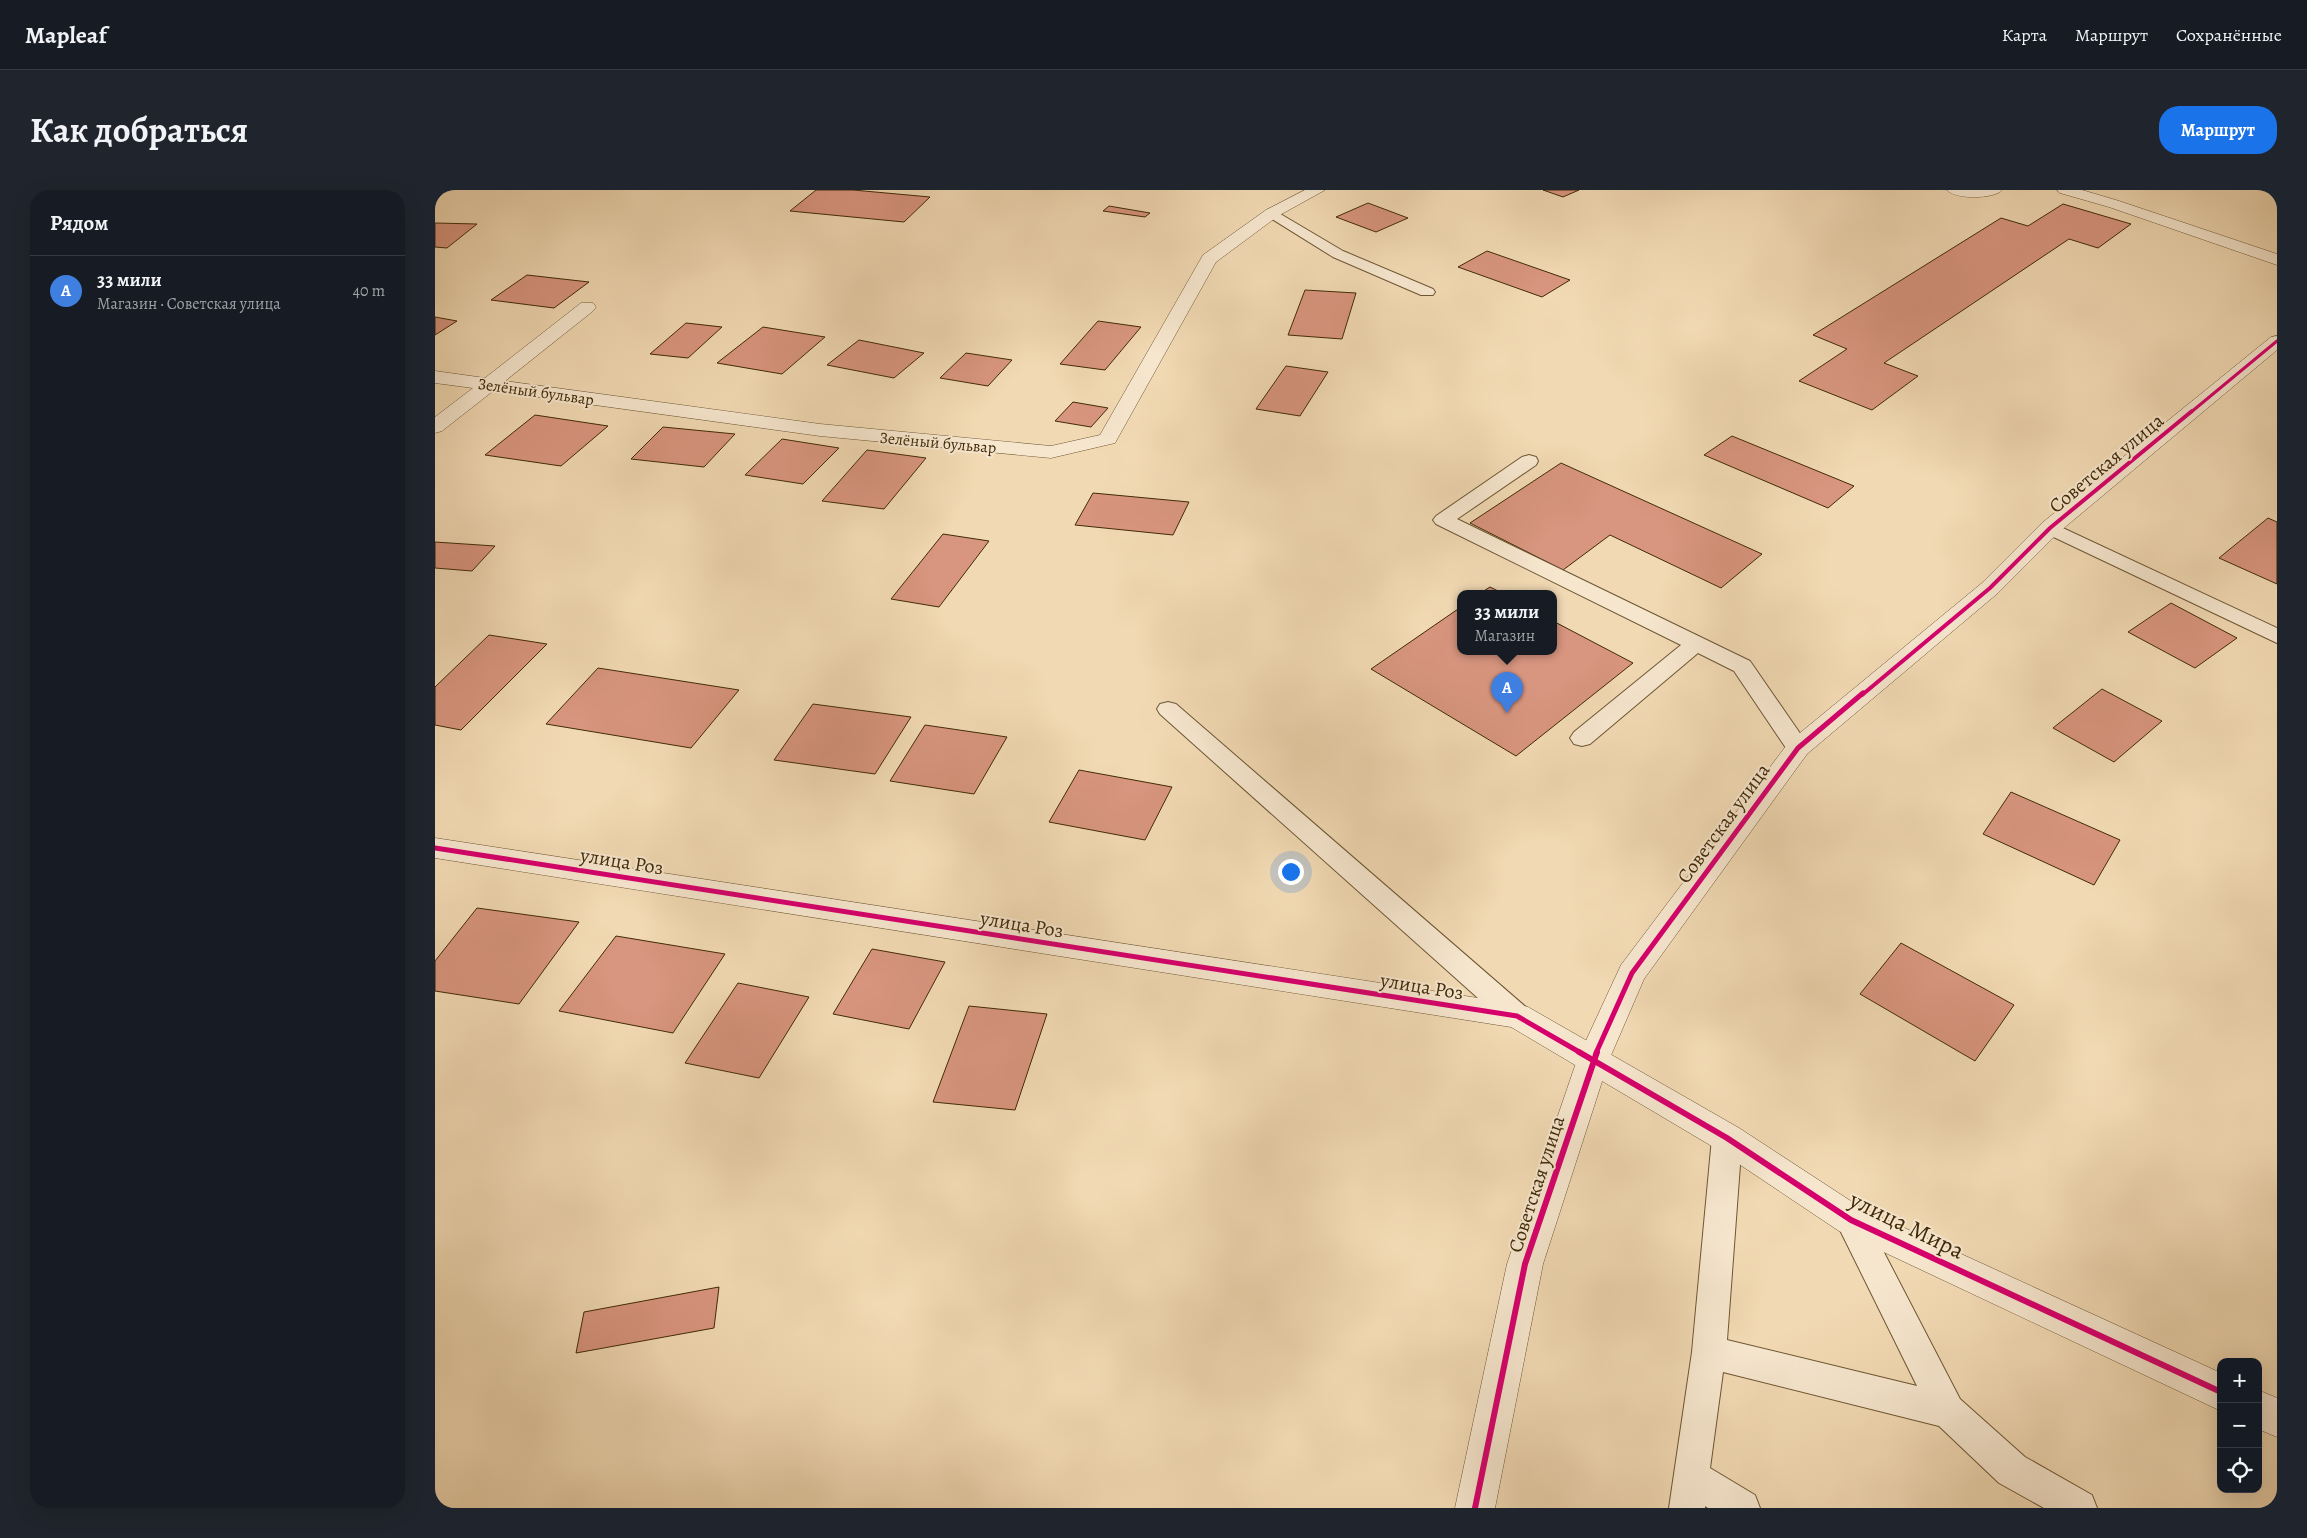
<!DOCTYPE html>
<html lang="ru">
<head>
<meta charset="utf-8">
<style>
	body { margin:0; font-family:Alegreya,serif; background:#20242c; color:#f1f3f6 }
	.controls { position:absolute; right:15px; bottom:15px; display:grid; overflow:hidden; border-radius:10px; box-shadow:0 5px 20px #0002 }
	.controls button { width:45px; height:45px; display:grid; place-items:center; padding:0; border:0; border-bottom:1px solid #363941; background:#171b24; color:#f1f3f6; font:25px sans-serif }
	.you { position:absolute; left:855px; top:681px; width:18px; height:18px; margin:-12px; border:4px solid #fff; border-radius:50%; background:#1a73e8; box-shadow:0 0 0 8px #1a73e833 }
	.badge { display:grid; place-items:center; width:32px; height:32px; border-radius:50%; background:#1a73e8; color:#fff; font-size:16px; font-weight:700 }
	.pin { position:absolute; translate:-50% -41px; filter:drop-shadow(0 1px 2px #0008) }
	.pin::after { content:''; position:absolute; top:26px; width:18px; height:15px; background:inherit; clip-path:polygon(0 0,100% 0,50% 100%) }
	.popup { position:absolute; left:1022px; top:400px; width:100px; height:65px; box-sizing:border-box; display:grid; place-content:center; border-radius:10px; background:#171b24; filter:drop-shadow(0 1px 4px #0005); font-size:16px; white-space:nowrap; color:#9ea1a6 }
	.popup b { font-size:19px; color:#f1f3f6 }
	.popup::after { content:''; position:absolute; left:50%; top:100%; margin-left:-10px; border:10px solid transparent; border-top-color:#171b24 }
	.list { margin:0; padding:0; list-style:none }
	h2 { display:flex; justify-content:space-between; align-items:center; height:65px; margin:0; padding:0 20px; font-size:21px }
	h2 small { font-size:16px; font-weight:400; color:#9ea1a6 }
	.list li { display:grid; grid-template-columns:32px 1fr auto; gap:15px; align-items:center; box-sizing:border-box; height:70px; padding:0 20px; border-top:1px solid #363941 }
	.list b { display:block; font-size:19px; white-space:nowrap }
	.list p { margin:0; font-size:16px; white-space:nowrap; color:#9ea1a6 }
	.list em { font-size:16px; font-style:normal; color:#9ea1a6 }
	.icon { flex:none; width:28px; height:28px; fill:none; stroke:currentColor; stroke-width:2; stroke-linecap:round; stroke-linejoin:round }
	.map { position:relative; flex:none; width:1842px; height:1318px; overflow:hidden; border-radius:20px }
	header { display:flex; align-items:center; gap:30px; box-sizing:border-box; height:70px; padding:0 25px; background:#171b24; border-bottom:1px solid #363941 }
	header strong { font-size:24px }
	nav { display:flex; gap:28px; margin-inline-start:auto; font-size:18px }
	.intro { display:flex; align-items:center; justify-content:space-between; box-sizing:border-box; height:120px; padding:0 30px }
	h1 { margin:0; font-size:35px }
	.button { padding:12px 22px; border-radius:20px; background:#1a73e8; color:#fff; font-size:18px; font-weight:700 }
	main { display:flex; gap:30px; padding:0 30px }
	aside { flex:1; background:#171b24; border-radius:20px; box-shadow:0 5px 20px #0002 }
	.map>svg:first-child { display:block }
</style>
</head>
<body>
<header>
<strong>Mapleaf</strong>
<nav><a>Карта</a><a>Маршрут</a><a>Сохранённые</a></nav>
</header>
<div class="intro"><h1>Как добраться</h1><a class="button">Маршрут</a></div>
<main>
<aside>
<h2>Рядом<small></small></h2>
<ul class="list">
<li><span class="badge" style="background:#3f7fe0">A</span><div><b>33 мили</b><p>Магазин · Советская улица</p></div><em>40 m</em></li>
</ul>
</aside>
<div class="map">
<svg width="1842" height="1318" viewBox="0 0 1842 1318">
	<rect width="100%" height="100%" fill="#f1d9b3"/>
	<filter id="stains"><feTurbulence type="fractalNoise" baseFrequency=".004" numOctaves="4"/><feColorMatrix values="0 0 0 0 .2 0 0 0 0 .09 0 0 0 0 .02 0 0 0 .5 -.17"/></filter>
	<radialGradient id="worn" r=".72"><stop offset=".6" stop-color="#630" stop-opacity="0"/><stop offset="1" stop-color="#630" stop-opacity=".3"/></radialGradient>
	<path fill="#d8957f" stroke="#412a07" d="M381,0H418L495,7L469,32L355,21Z
		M1108,0H1144L1128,7Z
		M933,13L973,28L941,42L901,27Z
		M1628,14L1696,34L1663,58L1634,49L1449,173L1483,186L1437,220L1364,191L1412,159L1378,145L1566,28L1593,36Z
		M674,16L715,23L710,27L668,21Z
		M0,33L42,34L12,58L0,57Z
		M1052,61L1135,90L1107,107L1023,77Z
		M92,85L154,92L119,118L56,110Z
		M870,100L921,103L907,149L853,145Z
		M0,127L22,131L0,145Z
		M663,131L706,137L670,180L625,174Z
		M251,133L287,137L253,168L215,164Z
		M328,137L390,147L347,184L282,173Z
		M424,150L489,163L459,188L392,175Z
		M531,163L577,170L553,196L505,188Z
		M851,176L893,182L865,226L821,219Z
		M638,212L673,218L656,237L620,231Z
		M100,225L173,236L126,276L50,265Z
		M228,237L300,244L269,277L196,269Z
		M1297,246L1419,296L1393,318L1269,265Z
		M347,249L404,258L368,294L310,285Z
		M432,260L491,268L449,319L387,311Z
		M1126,273L1327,364L1286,398L1175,345L1128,380L1035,333Z
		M658,303L754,312L738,345L640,335Z
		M1833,328L1842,332V394L1784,368Z
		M508,344L554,351L504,417L456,409Z
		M0,352L60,356L37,381L0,378Z
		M1055,397L1069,404H1044Z
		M1736,413L1802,448L1760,478L1693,442Z
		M1026,417V462H1118V431L1198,473L1081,566L936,479Z
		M54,445L112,454L26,540L0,535V497Z
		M163,478L304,500L256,558L111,534Z
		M1667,499L1727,531L1679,572L1618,538Z
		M378,514L476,527L440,584L339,570Z
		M490,535L572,547L539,604L455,591Z
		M644,580L737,597L710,650L614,632Z
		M1576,602L1685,650L1659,695L1548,644Z
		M42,718L144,732L84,814L0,801V771Z
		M181,746L290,764L238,843L124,821Z
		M1466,753L1579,815L1540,871L1425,804Z
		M437,759L510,772L474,839L398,824Z
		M303,793L374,807L324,888L250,873Z
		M534,816L612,824L580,920L498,912Z
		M284,1097L279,1138L141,1163L149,1122Z"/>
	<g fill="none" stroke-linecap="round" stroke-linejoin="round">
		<g stroke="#6d5632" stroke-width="2">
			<path id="service" d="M837,19L908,61L998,99L1000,102L998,105H986L898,67L832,26L830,23Z
				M1094,265L1101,267L1103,271L1101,275L1022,329L1315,471L1371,552L1375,558L1371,564L1363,566L1355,564L1299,481L1263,463L1155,554L1147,556L1139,554L1135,548L1139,542L1246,455L1001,334L998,330L1001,326L1087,267Z
				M1615,332L1842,438V453L1608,342L1605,338L1608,334Z
				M733,512L741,514L1092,818L1096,826L1092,834L1082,837L1072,834L725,524L722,519L725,514Z
				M1292,935L1303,939L1307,948L1292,1150L1482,1196L1400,1030L1405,1020L1416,1016L1427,1020L1525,1209L1590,1267L1657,1305L1662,1318H1609L1564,1293L1504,1236L1288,1182L1275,1278L1320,1305L1325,1318H1273L1270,1316V1318H1234L1257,1162L1277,948L1281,939Z"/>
		</g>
		<g stroke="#6d5632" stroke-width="1">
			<path id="minor" d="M870,0H890L843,26L781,72L680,253L616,268L385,246L58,201L7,241L0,243V227L38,198L0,193V181L50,188L146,113H158L161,117L158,121L70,191L385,234L616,256L665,245L768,65L831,20Z
				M1512,0H1567C1560,9 1520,10 1512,0Z
				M1622,0H1647L1684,11L1842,64V75L1674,17L1625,3Z
				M0,648L1082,814L1093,817L1304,938L1428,1019L1786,1183V1221L1404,1041L1280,958L1076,837L0,668Z
				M1823,1200L1842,1208V1247L1823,1239Z"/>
		</g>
		<g stroke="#6d5632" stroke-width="1">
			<path id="tertiary" d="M1842,146V160L1623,343L1563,403L1372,564L1209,789L1174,870L1108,1074L1060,1318H1020L1072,1074L1142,870L1186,775L1354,552L1547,393L1607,333L1836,147Z"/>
		</g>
		<use href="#service" fill="#f6e6ce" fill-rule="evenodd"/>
		<use href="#minor" fill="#f6e6ce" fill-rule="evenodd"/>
		<use href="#tertiary" fill="#f6e6ce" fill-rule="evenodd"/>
		<g stroke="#f6e6ce" stroke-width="5">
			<path id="cycleway-far3" d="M1755,223L1842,151"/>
		</g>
		<g stroke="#f6e6ce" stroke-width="6">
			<path id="cycleway-far2" d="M1427,505L1555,398L1615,338L1757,221"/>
		</g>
		<g stroke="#f6e6ce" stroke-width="8">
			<path id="cycleway-far1" d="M0,658L1082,826L1146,863
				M1161,863L1197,783L1363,558L1428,503"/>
		</g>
		<g stroke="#f6e6ce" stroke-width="9">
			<path id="cycleway" d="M1144,862L1292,948L1416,1030L1786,1202
				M1040,1318L1090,1074L1162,862"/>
		</g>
		<use href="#cycleway-far3" stroke="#d6006c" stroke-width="3"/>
		<use href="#cycleway-far2" stroke="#d6006c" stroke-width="4"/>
		<use href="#cycleway-far1" stroke="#d6006c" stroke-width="5"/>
		<use href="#cycleway" stroke="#d6006c" stroke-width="6"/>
	</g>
	<g text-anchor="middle" stroke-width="4" stroke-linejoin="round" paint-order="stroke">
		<g font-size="16" fill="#412a07" stroke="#f6e6ce">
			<text transform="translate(101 201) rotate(8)" y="6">Зелёный бульвар</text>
			<text transform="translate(503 252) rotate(5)" y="6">Зелёный бульвар</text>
		</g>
		<g font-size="20" fill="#412a07" stroke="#f6e6ce">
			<text transform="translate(1671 273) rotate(-40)" y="7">Советская улица</text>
			<text transform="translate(1288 633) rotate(-54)" y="7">Советская улица</text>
			<text transform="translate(187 671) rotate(9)" y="7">улица Роз</text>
			<text transform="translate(587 734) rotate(9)" y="7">улица Роз</text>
			<text transform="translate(987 796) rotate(9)" y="7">улица Роз</text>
			<text transform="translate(1101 994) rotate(-72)" y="7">Советская улица</text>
		</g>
		<g font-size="24" fill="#412a07" stroke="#f6e6ce">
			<text transform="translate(1472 1035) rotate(26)" y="8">улица Мира</text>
		</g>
	</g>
	<rect width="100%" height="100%" filter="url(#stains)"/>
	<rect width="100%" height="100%" fill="url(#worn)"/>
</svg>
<div class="controls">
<button>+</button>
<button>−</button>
<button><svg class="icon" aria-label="locate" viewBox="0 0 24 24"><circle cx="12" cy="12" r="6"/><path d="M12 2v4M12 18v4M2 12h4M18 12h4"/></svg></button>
</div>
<div class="you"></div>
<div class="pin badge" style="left:1072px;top:523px;background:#3f7fe0">A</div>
<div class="popup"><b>33 мили</b>Магазин</div>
</div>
</main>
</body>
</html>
